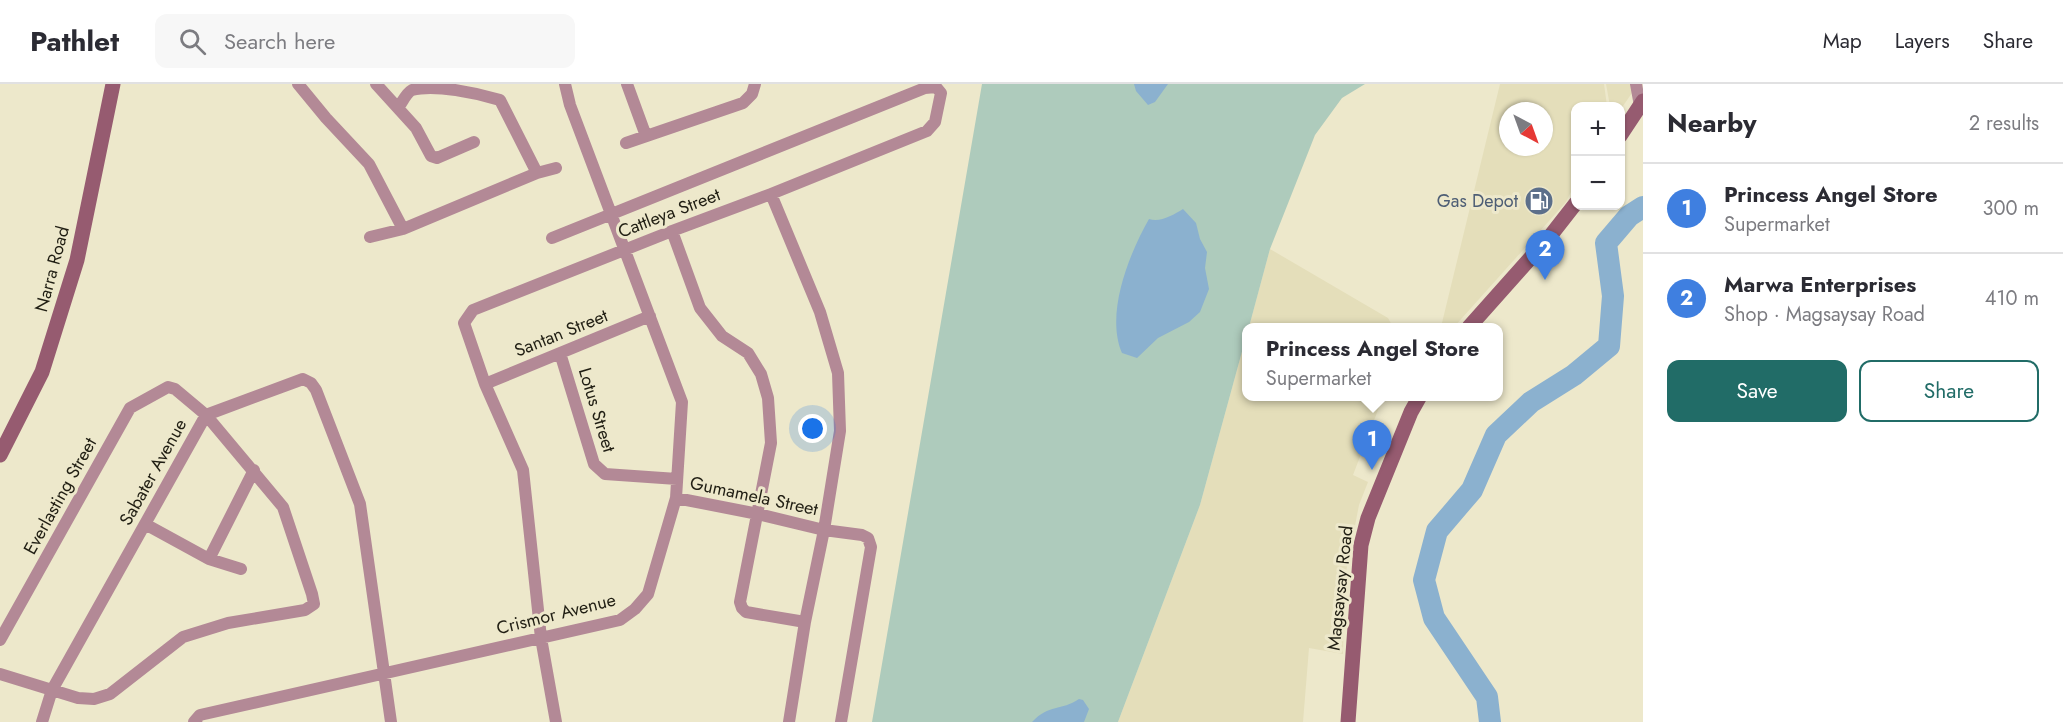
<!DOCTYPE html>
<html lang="en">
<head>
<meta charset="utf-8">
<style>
	body { margin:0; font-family:Jost,sans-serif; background:#f7f7f7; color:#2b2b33 }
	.controls { position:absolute; right:18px; top:18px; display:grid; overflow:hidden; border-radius:12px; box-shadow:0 2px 4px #0004 }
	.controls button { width:54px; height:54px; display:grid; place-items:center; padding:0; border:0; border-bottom:2px solid #e1e1e2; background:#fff; color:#2b2b33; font:30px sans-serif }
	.compass { position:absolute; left:1499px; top:18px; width:54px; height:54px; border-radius:50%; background:#fff; box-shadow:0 2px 4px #0004; rotate:139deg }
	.you { position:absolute; left:813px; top:345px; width:21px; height:21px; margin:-15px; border:4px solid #fff; border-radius:50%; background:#1a73e8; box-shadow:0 0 0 9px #1a73e833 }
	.badge { display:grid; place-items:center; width:39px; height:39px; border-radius:50%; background:#216c67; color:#fff; font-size:20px; font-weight:700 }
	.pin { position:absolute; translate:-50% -50px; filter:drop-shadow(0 2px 3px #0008) }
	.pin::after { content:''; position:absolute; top:32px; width:21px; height:18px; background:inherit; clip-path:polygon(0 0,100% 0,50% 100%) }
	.popup { position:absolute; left:1242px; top:239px; width:261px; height:78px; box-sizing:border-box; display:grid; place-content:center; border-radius:12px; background:#fff; filter:drop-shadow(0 2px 4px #0005); font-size:20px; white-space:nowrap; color:#7c7c81 }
	.popup b { font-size:22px; color:#2b2b33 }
	.popup::after { content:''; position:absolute; left:50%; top:100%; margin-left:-12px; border:12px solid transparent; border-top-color:#fff }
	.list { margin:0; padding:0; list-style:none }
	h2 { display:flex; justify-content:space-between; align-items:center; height:78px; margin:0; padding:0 24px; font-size:26px }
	h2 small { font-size:20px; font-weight:400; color:#7c7c81 }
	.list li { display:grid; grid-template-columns:39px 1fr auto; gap:18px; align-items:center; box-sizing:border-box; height:90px; padding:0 24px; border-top:2px solid #e1e1e2 }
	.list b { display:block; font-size:22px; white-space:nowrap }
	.list p { margin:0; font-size:20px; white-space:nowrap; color:#7c7c81 }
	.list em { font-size:20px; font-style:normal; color:#7c7c81 }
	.actions { display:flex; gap:12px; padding:18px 24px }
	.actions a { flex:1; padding:14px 0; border:2px solid #216c67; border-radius:12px; text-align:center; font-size:21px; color:#216c67 }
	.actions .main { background:#216c67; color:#fff }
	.icon { flex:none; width:33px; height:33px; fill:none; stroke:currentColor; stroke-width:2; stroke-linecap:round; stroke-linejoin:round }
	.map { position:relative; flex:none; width:1643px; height:638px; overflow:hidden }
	header { display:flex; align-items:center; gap:36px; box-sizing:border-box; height:84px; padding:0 30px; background:#fff; border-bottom:2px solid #e1e1e2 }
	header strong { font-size:28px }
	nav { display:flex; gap:33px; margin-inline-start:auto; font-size:21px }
	.search { width:420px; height:54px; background:#f7f7f7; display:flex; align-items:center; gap:15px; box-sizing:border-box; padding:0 21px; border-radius:12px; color:#7c7c81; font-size:22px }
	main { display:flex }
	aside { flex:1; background:#fff }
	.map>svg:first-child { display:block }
</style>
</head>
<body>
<header>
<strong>Pathlet</strong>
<div class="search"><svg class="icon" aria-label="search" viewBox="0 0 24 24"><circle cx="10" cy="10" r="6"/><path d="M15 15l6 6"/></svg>Search here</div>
<nav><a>Map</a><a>Layers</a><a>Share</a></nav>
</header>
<main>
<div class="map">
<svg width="1643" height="638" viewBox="0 0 1643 638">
	<rect width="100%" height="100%" fill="#ede8cb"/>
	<path fill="#e4deba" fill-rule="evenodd" d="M1500,0H1604L1607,22H1576L1575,100L1566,118L1454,243H1441ZM1508,27H1544V63H1508Z
		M1606,0H1638L1621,25L1620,22H1610Z
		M1270,165L1388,234L1393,243H1249Z
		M1246,253V312L1383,313L1353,391L1368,398L1359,421L1345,493L1343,570L1309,564L1303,638H1118L1200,421Z"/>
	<path fill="#aecbbc" d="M982,0H1365L1342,14L1315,51L1270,165L1249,243H1246V253L1200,421L1118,638H872Z"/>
	<path fill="#8bb1cf" d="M1134,0H1168L1155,18L1148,21L1136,7Z
		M1183,125L1196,139L1200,155L1207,168L1205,184L1209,205L1200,228L1189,238L1158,254L1137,274L1122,269C1105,230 1129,170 1149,135C1160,139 1173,131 1183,125Z
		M1079,615L1083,616L1089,625L1084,638H1032C1049,620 1061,627 1079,615Z"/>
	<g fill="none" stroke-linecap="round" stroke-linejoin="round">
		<path stroke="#8bb1cf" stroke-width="22" d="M1490,638L1487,613L1434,534L1424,496L1437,447L1472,406L1496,351L1531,318L1574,291L1609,262L1613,212L1606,159L1629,132L1643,123"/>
		<path stroke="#b38996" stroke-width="12" d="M298,0L326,34L369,80L403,145
			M376,0L416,44L431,72L437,74L474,58
			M627,0L646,52
			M1636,0L1640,22
			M398,24C402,19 406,9 412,6C435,0 477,9 500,16L537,89
			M626,59L743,19L752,10L755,0
			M672,147L700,224L722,252L748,269L761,290L768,314L771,359L740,518L742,524L746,528L805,538
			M370,153L403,145L537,89L556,84
			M552,154L925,4L936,3L941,9L935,38L927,47L771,110
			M560,269L594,380L605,390L677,395
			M485,300L650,232
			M676,414L758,430L824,446L862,451L868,454L871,463L841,638
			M145,440L209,475L241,485
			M209,475L254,386
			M0,556L130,324L168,303L175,305L206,331L283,423L312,510L314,520L305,526L228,539L183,553L110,610L94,615L78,614L0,590
			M42,638L52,606L206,331L303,295L311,299L316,306L360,420L391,638
			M194,638L200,631L620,536L635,525L648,510L676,414L682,318L570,21L565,0
			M556,638L541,554L523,386L485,300L464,239L473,226L672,147L771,110L820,228L838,289L840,347L824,446L805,538L789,638"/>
		<path stroke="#965b70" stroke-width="15" d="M1620,52L1643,17
			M1469,243L1551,151L1576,119
			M0,371L42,288L77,176L113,0
			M1348,638L1361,461L1368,434L1411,328L1420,312"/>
	</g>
	<defs>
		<g id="fuel-disc" transform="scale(1.5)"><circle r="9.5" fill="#5c6f8a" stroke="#ede8cb"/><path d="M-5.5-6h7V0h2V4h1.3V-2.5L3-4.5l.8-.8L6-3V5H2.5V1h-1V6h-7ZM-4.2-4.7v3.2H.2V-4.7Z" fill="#fff"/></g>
	</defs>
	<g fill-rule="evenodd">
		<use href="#fuel-disc" x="1539" y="117"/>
	</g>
	<g text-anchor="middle" stroke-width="6" stroke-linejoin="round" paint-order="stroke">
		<g font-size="18" fill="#4e5e75" stroke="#ede8cb" text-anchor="end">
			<text x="1518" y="123">Gas Depot</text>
		</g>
		<g font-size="18" fill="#201e13" stroke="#ede8cb">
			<text transform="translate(669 129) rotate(-21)" y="6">Cattleya Street</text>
			<text transform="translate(52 185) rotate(-75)" y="6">Narra Road</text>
			<text transform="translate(561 249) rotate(-22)" y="6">Santan Street</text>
			<text transform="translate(597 326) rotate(73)" y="6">Lotus Street</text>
			<text transform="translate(153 388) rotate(-61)" y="6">Sabater Avenue</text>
			<text transform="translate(60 412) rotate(-61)" y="6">Everlasting Street</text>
			<text transform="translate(754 412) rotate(12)" y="6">Gumamela Street</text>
			<text transform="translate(1340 504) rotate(-84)" y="6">Magsaysay Road</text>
			<text transform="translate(556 530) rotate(-14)" y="6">Crismor Avenue</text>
		</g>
	</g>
</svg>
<div class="controls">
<button>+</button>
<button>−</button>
</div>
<svg class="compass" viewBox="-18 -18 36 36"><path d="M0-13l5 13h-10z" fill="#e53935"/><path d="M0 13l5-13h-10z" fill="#7c7c81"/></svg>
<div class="you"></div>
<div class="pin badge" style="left:1372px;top:386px;background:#3f7fe0">1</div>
<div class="popup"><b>Princess Angel Store</b>Supermarket</div>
<div class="pin badge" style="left:1545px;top:196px;background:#3f7fe0">2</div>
</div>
<aside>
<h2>Nearby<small>2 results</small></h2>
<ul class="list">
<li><span class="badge" style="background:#3f7fe0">1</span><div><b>Princess Angel Store</b><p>Supermarket</p></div><em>300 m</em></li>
<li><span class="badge" style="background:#3f7fe0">2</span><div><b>Marwa Enterprises</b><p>Shop · Magsaysay Road</p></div><em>410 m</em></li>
</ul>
<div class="actions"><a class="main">Save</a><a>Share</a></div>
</aside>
</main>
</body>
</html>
